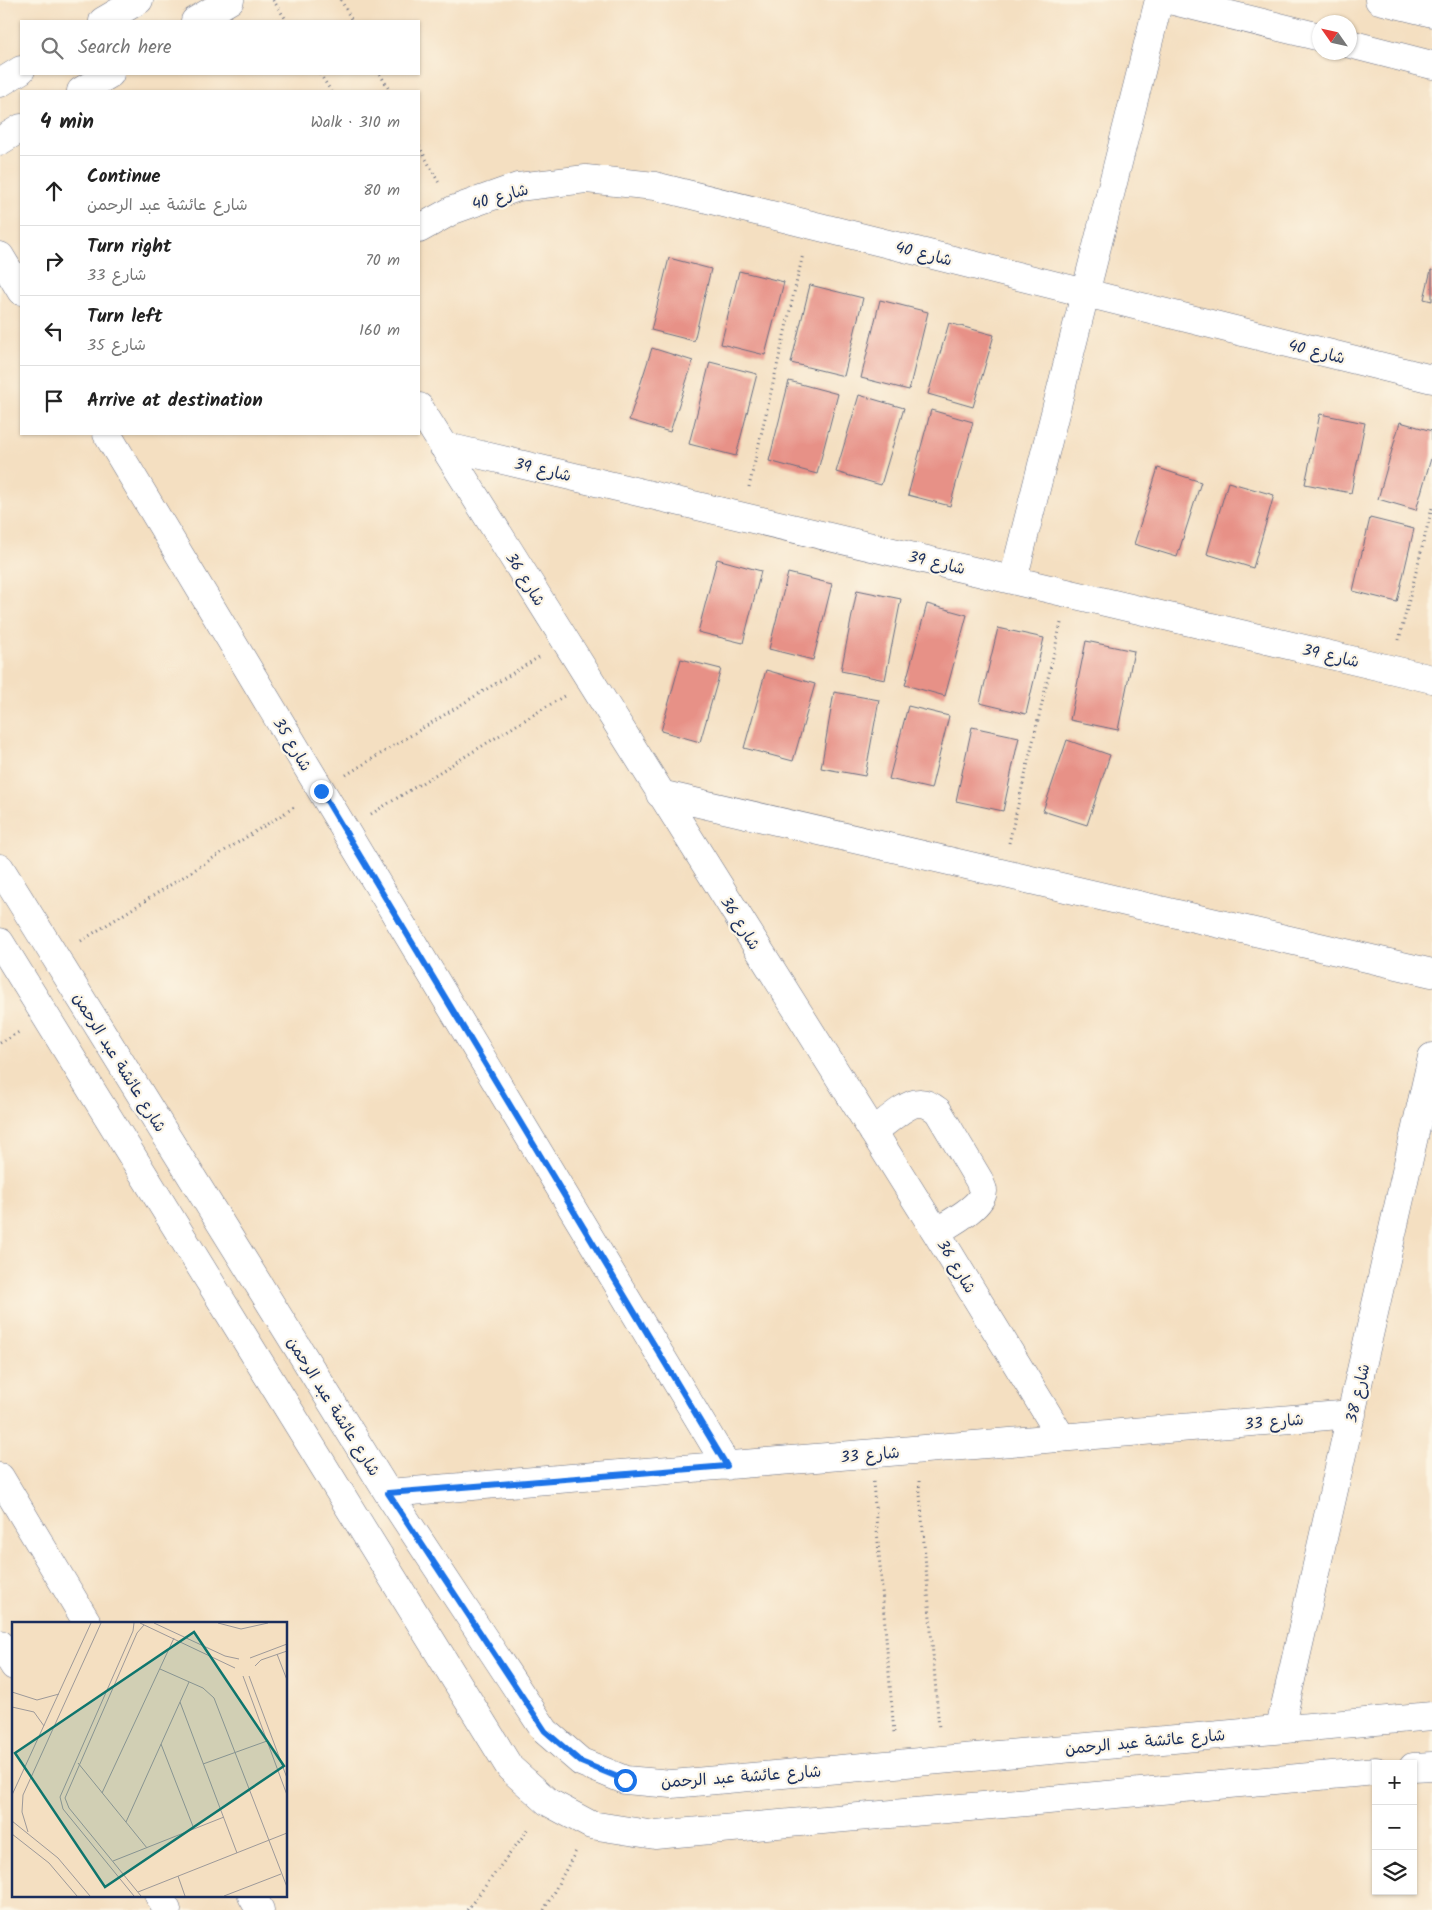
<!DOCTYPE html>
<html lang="en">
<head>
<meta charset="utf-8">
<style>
	body { margin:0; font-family:Kalam,"Playpen Sans Arabic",sans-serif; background:#f6f6f6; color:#222 }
	.controls { position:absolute; right:15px; bottom:15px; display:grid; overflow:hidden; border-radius:0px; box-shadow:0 1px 4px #0004 }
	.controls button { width:45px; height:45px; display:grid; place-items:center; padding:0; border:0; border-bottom:1px solid #e0e0e0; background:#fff; color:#222; font:25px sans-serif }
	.compass { position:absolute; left:1312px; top:15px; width:45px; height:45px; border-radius:50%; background:#fff; box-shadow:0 1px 4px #0004; rotate:304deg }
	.stop { position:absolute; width:15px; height:15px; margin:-11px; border:4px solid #1a73e8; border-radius:50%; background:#fff }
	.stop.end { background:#1a73e8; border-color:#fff; box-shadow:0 1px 5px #0008 }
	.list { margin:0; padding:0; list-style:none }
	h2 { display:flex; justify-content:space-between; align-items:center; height:65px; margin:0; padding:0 20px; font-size:21px }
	h2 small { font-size:16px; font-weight:400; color:#767676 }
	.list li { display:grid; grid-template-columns:32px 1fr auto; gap:15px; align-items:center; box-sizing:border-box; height:70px; padding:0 20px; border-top:1px solid #e0e0e0 }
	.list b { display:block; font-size:19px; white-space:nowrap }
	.list p { margin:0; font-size:16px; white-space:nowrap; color:#767676 }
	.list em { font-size:16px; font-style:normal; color:#767676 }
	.icon { flex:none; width:28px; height:28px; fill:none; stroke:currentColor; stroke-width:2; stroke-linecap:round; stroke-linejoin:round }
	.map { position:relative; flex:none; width:1432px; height:1910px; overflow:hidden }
	.search { position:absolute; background:#fff; box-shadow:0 1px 4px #0004; left:20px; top:20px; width:400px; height:55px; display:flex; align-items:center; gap:12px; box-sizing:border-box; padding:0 18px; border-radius:0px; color:#767676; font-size:19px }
	.panel { position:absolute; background:#fff; box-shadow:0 1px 4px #0004; left:20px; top:90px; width:400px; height:345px; border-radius:0px }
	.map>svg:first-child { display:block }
</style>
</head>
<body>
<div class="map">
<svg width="1432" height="1910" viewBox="0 0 1432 1910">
	<rect width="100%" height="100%" fill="#fcf5e5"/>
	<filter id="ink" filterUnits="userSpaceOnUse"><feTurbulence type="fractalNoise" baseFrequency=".02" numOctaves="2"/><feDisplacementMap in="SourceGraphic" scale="10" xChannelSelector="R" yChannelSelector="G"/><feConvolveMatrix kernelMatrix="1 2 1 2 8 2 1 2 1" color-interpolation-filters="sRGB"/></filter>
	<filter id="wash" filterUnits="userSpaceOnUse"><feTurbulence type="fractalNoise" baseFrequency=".0096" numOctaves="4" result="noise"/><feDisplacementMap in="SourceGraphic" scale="20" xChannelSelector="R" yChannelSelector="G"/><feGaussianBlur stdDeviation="1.12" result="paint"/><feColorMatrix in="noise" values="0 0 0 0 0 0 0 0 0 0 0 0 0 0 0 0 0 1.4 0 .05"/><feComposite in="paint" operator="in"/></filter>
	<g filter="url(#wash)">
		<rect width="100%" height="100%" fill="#f4dfc1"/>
		<g id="blocks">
			<path fill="#e79187" d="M669,258L711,269L694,341L651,330Z
				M1431,270H1432V301L1424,299Z
				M739,271L784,282L765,355L721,344Z
				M810,285L863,298L844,376L791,363Z
				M880,300L928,312L909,390L861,378Z
				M949,323L994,335L973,407L928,394Z
				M652,348L693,361L670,432L629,420Z
				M710,362L757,374L736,456L689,444Z
				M789,381L838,394L817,474L769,461Z
				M859,395L904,408L881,485L836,472Z
				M931,410L973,422L950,506L908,495Z
				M1320,414L1365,423L1351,493L1305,484Z
				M1400,422L1432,431V455L1416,510L1378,499Z
				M1158,468L1201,482L1177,557L1134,544Z
				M1228,482L1274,495L1253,568L1207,554Z
				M1370,518L1414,529L1397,602L1353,591Z
				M717,559L761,571L743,643L698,632Z
				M788,573L832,584L813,660L769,649Z
				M857,590L901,599L885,680L841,671Z
				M927,604L967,615L945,696L905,685Z
				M998,628L1044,638L1026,714L980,703Z
				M1086,641L1134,651L1118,730L1070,720Z
				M681,659L721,669L700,742L661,731Z
				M766,670L815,684L793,761L744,748Z
				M834,692L879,700L865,776L821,768Z
				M908,706L949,716L931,789L889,779Z
				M972,727L1019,737L1003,811L956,801Z
				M1067,740L1110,755L1087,825L1043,811Z"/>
		</g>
	</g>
	<g filter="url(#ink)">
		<use href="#blocks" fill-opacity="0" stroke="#676d81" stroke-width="1"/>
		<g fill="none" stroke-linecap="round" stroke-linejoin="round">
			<g stroke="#676d81" stroke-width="29">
				<path id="minor" d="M1169,0L1320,37
					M1379,0L1432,13
					M103,21L139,0
					M195,21L230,0
					M1350,44L1432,65
					M0,83L21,70
					M81,91L110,74
					M0,141L21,128
					M419,229L453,210L518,187L586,179L655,186L1432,379
					M0,256L21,291
					M419,407L936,1232L1062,1438
					M107,434L727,1466
					M443,446L1432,679
					M1013,580L1159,0
					M660,794L1432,973
					M0,868L388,1493L545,1731L581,1762L625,1780L672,1784L1432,1716
					M0,942L510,1768L548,1802L591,1825L655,1835L1376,1771
					M873,1132C884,1124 907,1102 920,1103C927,1103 933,1107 938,1111L979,1180C980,1184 983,1188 983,1191C982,1207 948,1224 936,1232
					M0,1477L88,1624
					M388,1493L1352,1414
					M0,1644L14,1666
					M1280,1728L1432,1057
					M1413,1767L1432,1766
					M159,1896L167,1910
					M252,1896L260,1910"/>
			</g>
			<path stroke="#676d81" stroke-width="3" stroke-dasharray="1 4" stroke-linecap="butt" d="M273,0L287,21
				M341,0L352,21
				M320,74L331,91
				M380,74L390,91
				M419,146L439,183
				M749,487L803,254
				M1399,640L1432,508
				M346,775L539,657
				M371,814L564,696
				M1009,843L1061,623
				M81,941L296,806
				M0,1043L19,1032
				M919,1481L939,1729
				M873,1482L894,1733
				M467,1910L530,1827
				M544,1910L576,1851"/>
			<use href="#minor" stroke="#fff" stroke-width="28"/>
		</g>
	</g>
	<g fill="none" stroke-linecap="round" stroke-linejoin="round" filter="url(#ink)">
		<path stroke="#1a73e8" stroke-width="6" d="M321,791L727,1466L388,1493L545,1731L581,1762L625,1780"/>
	</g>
	<g text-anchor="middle" stroke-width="4.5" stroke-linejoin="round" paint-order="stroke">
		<g font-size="16" fill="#1b2f5e" stroke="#fcf5e5">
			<text transform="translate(500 196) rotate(-16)" y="6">شارع 40</text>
			<text transform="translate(924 253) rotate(14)" y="6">شارع 40</text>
			<text transform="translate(1317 351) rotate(14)" y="6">شارع 40</text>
			<text transform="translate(543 469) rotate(13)" y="6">شارع 39</text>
			<text transform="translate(937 562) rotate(13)" y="6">شارع 39</text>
			<text transform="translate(526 579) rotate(58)" y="6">شارع 36</text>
			<text transform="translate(1331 655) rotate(13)" y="6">شارع 39</text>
			<text transform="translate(293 744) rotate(59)" y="6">شارع 35</text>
			<text transform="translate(741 923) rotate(58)" y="6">شارع 36</text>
			<text transform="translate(120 1062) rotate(58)" y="6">شارع عائشة عبد الرحمن</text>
			<text transform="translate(957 1266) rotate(59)" y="6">شارع 36</text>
			<text transform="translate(1357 1393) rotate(-77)" y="6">شارع 38</text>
			<text transform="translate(334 1406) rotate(58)" y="6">شارع عائشة عبد الرحمن</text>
			<text transform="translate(1274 1421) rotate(-5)" y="6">شارع 33</text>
			<text transform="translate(870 1454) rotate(-5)" y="6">شارع 33</text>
			<text transform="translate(1145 1741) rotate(-5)" y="6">شارع عائشة عبد الرحمن</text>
			<text transform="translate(741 1776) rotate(-4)" y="6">شارع عائشة عبد الرحمن</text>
		</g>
	</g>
	<g transform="translate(12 1622)">
		<rect width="275" height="275" fill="#f4dfc1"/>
		<path fill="none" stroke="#9d9999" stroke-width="1" d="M122,1L121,9L48,175L51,187L122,274M128,1L223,46M142,1L213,34L227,37M206,1L229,7L256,1M265,32L275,58M238,36L275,22M243,44L249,38L275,29M148,47L191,66L202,76L275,265M231,54L275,173M237,54L275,156M0,70L25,78L47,72M168,80L225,231M0,85L22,90L32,104M149,122L182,207M66,141L135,226M191,142L255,119M90,171L162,16M0,173L79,1M0,199L46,236L78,274M114,200L177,60M16,210L10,190L11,173L89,1M0,212L37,241L65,274M101,239L212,195M166,254L173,274M126,270L275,211M129,274L57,186L53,176L125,11L132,3M212,274L269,252"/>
		<path fill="#0f766e" fill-opacity="0.15" stroke="#0f766e" stroke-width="2.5" d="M182,10L272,144L93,265L3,131Z"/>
		<rect width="275" height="275" fill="none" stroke="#1b2f5e" stroke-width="2.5"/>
	</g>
</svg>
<div class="controls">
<button>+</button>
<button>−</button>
<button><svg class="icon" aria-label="layers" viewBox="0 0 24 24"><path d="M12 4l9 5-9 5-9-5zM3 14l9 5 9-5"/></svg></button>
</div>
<svg class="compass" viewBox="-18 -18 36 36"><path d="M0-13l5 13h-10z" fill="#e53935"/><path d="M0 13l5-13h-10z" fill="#767676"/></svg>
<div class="stop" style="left:625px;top:1780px"></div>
<div class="stop end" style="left:321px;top:791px"></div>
<div class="search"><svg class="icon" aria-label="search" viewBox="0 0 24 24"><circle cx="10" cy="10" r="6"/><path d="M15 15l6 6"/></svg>Search here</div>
<section class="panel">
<h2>4 min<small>Walk · 310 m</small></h2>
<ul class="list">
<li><svg class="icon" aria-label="ahead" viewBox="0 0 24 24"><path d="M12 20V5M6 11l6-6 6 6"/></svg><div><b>Continue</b><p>شارع عائشة عبد الرحمن</p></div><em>80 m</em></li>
<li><svg class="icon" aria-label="right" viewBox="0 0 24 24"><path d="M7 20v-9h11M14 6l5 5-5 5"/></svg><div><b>Turn right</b><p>شارع 33</p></div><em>70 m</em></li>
<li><svg class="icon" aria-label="left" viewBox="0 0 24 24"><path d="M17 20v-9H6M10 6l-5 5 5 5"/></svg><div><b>Turn left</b><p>شارع 35</p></div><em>160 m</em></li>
<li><svg class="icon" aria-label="arrive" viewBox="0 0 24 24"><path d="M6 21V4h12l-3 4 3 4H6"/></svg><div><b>Arrive at destination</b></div></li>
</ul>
</section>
</div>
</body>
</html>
